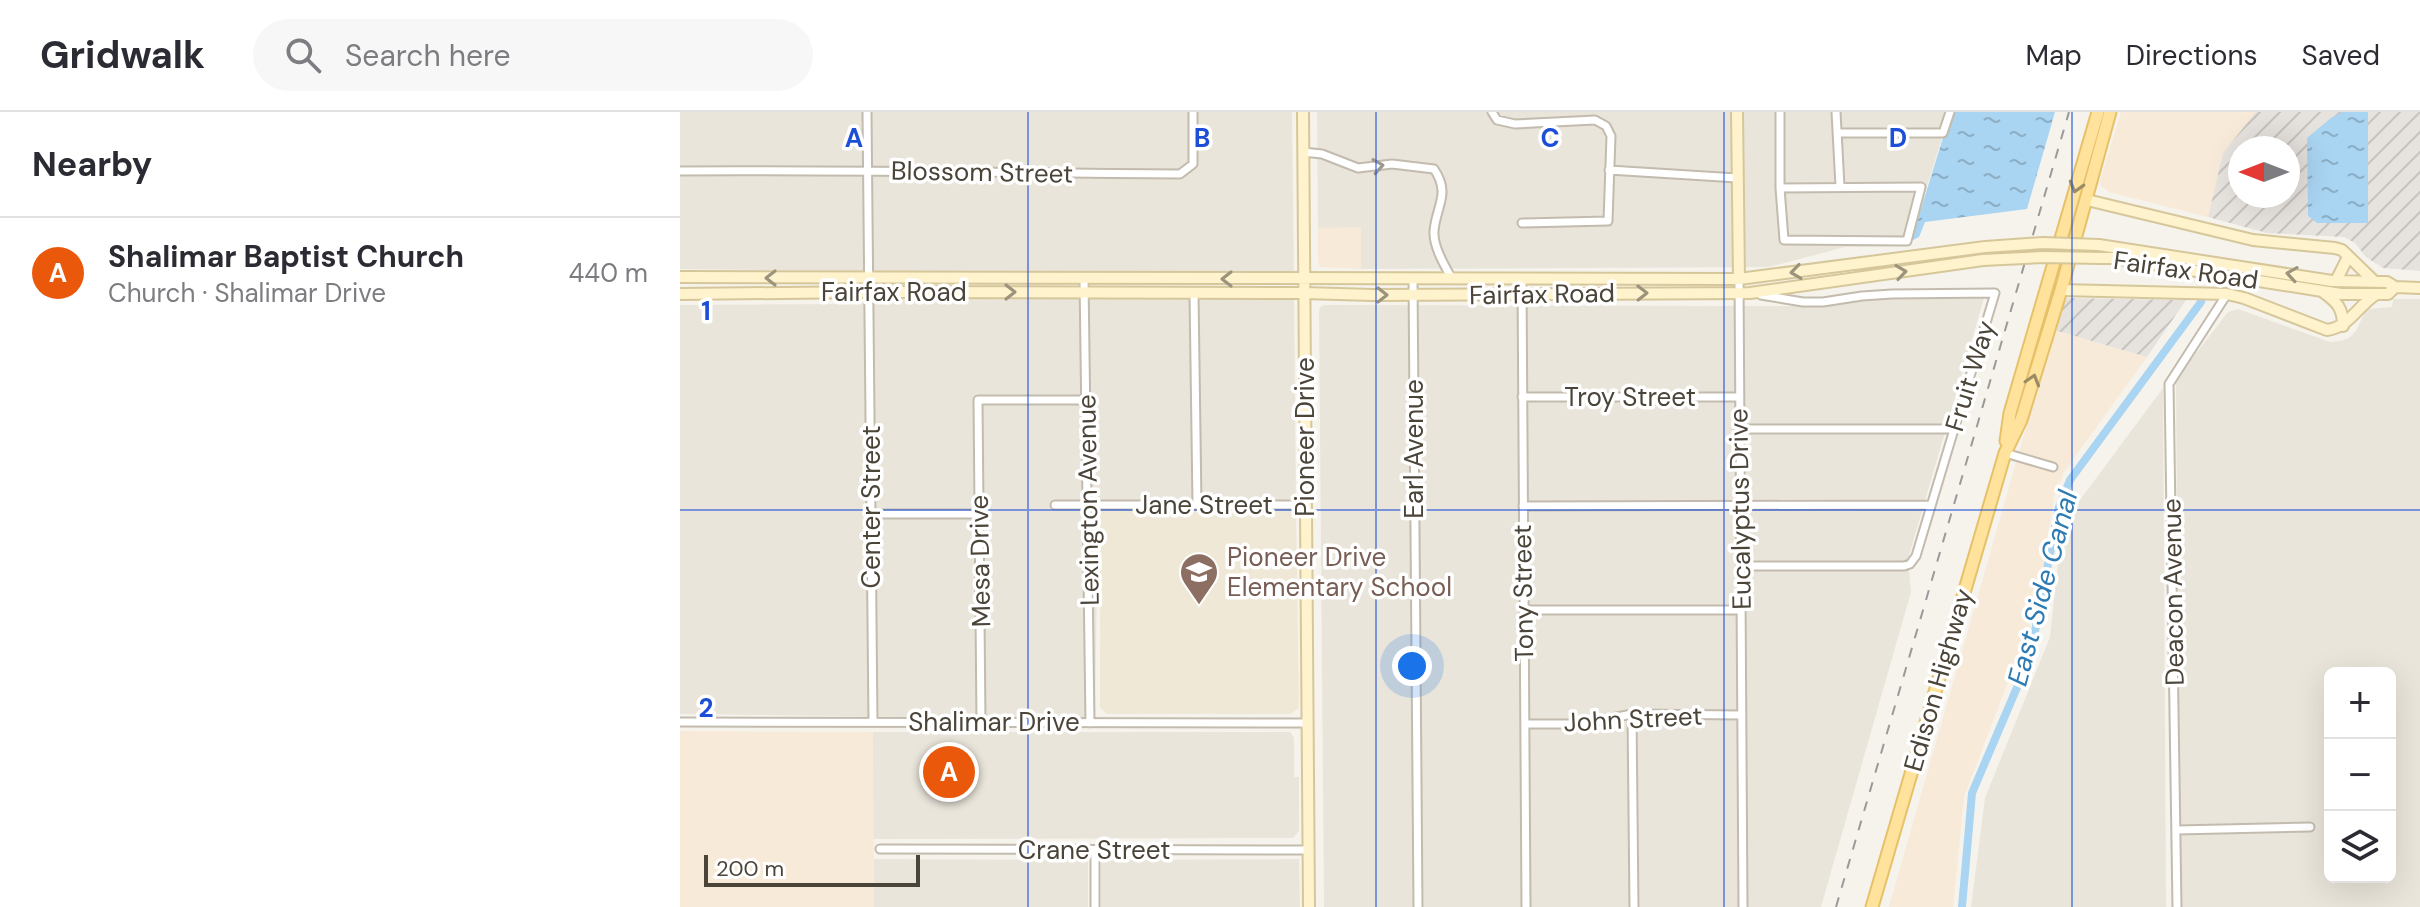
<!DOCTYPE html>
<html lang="en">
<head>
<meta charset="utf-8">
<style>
	body { margin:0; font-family:"DM Sans",sans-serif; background:#f7f7f7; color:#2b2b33 }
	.controls { position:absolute; right:24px; bottom:24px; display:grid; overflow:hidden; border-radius:12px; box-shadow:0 8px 32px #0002 }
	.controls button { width:72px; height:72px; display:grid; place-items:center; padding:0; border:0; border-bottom:2px solid #e1e1e2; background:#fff; color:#2b2b33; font:40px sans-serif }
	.compass { position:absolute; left:1548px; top:24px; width:72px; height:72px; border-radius:50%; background:#fff; box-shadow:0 8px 32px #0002; rotate:270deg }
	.scale { position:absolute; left:24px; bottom:20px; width:216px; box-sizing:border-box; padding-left:8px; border:4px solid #4b4439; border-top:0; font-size:22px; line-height:28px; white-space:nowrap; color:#4b4439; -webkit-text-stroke:6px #fff; paint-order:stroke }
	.you { position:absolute; left:732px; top:554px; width:28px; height:28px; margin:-20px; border:6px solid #fff; border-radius:50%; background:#1a73e8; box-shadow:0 0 0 12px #1a73e833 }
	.badge { display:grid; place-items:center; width:52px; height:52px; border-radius:50%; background:#ea580c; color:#fff; font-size:26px; font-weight:700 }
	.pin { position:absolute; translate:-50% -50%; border:4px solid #fff; box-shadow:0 2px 8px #0006 }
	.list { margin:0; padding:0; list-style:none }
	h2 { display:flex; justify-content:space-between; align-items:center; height:104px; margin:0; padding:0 32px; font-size:34px }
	h2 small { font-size:26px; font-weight:400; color:#7c7c81 }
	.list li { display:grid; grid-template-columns:52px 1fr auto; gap:24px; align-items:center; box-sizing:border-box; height:112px; padding:0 32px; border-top:2px solid #e1e1e2 }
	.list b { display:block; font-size:30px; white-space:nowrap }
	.list p { margin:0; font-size:26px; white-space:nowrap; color:#7c7c81 }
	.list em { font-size:26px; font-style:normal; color:#7c7c81 }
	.icon { flex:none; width:44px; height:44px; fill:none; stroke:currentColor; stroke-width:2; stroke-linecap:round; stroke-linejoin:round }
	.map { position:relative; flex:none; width:1740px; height:795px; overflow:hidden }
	header { display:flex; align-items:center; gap:48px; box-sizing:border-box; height:112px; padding:0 40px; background:#fff; border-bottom:2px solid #e1e1e2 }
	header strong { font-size:38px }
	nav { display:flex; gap:44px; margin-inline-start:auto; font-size:28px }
	.search { width:560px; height:72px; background:#f7f7f7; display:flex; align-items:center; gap:20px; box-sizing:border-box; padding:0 28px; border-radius:44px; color:#7c7c81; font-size:30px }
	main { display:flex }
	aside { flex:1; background:#fff }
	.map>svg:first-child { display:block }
</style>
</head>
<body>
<header>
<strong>Gridwalk</strong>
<div class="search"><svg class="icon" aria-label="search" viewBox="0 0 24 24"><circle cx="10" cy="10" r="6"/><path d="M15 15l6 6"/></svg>Search here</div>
<nav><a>Map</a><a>Directions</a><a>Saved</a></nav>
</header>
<main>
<aside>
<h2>Nearby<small></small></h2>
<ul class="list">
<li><span class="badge">A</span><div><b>Shalimar Baptist Church</b><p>Church · Shalimar Drive</p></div><em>440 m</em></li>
</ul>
</aside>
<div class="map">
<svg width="1740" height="795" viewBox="0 0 1740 795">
	<defs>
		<pattern id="industrial-furrows" width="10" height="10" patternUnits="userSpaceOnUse" patternTransform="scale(2)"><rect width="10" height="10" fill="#e6e2dd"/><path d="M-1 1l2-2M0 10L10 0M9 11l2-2" fill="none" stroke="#c7c3be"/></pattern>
		<pattern id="water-ripples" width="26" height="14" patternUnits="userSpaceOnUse" patternTransform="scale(2)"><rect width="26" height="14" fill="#a9d4f2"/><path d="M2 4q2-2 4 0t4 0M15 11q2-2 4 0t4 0" fill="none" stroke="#8caec5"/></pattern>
	</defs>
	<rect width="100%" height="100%" fill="#f6f3ec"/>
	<path fill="#eae5da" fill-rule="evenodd" d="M0,0H612L614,165L0,157Z
		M637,0H1270L1229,132L1225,134L1165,135L1089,155L681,157L680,116H638Z
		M614,185L616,393H418L415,607L0,602V193L177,192L203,186Z
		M1196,186H1304L1228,447L1231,480L1141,795H644L639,200L640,195L644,193L1144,194Z
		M1713,187H1740V795H1500L1496,267L1548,200L1558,197L1650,230L1660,229L1669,226L1676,219L1685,200L1689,197L1712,195ZM1650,561H1710V765H1650Z
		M1483,276L1486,795H1291L1305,686L1370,525L1379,442L1397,392Z
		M193,620H610L614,626V665H619V719L613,726L193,727Z
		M194,747L408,748V795H194Z
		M619,747L620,795H421V748Z"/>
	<path fill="#f7ead8" d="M1441,0H1576L1543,41L1528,105L1429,80L1421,74L1420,69Z
		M681,115V157L640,155L638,150V116Z
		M1374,218L1467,245L1384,360L1374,385L1356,497L1284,685L1273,795H1209Z
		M0,619L193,620L194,795H0Z"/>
	<path fill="url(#industrial-furrows)" fill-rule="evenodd" d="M1576,0H1740V159L1703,156L1686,145L1675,131L1664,125L1587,121L1528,105L1543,41ZM1560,36H1608V84H1560Z
		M1383,186L1506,188L1467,245L1374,218Z"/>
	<path fill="#efe8d6" d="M420,394H616L619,596L610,602H427L420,595Z"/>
	<path fill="url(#water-ripples)" d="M1271,0H1375L1347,97L1245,110L1239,125L1231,129Z
		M1662,0H1688V111H1637L1628,104L1627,26L1651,6Z"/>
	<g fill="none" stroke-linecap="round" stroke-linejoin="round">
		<path stroke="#a9d4f2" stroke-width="8" d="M1282,795L1292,681L1350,545L1379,395L1390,368L1521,190"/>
		<g stroke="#c2bbae" stroke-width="11">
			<path id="street" d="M187,0L193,610
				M812,0L817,8L835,12L915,8L926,14L931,24L928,109L842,111
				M1100,0V76L1104,128L1227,129L1241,75L1100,76
				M1156,0L1160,74
				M1158,21H1263L1270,0
				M623,40L642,42L678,56L712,52L754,57C771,82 756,94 754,119C753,135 765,154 772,167
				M929,58L1057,66
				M0,59C167,58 333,61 500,62L513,52V0
				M404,166L410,611
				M733,167L738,795
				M1059,167L1063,795
				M842,168L846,795
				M514,181L517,393
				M842,285H1059
				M1059,317H1275
				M1325,341L1373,355
				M375,393H626
				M843,394L1251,393
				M191,402H299
				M1061,454H1224L1230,452L1236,444L1315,181L1212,182L1182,184L1143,190H1123L1081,183
				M844,498H1061
				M952,602L954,795
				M0,610L628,611
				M301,610L298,288H407
				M845,612H902L952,602L1062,603
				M1497,718L1630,715
				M200,737L629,738
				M415,738V795
				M1497,795L1489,272L1547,182"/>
		</g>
		<g stroke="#d6c79b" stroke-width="14">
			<path id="secondary" d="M623,0L629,795
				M1057,0L1059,167
				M1407,88L1573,128L1655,136L1662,138L1695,170
				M1419,133L1652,169L1707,170L1715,175L1740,176
				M1421,146H1434L1661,182H1708L1715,175
				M0,165L1059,167L1305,135
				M1656,169L1668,145
				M1381,178L1547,182L1564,186L1647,218C1669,215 1677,195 1695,183
				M1643,180C1657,190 1663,196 1663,214
				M0,182L189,180L624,181L693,183L1070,181L1303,148"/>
		</g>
		<g stroke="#e6c16a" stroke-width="15">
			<path id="primary" d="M1326,329L1330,301L1418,0
				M1192,795L1325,341L1341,308L1381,178L1430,0"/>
		</g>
		<use href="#street" stroke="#fff" stroke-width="7"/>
		<use href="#secondary" stroke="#fff3cd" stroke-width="10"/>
		<use href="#primary" stroke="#ffe39c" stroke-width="11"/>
		<path stroke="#9a9a9a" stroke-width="2" stroke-dasharray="10 10" stroke-linecap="butt" d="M1156,795L1389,0"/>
		<g stroke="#d6c79b" stroke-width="14" stroke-linecap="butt">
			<path id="secondary-bridge" d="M1305,135L1363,131L1419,133
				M1303,148L1363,145L1421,146"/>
		</g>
		<use href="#secondary-bridge" stroke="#fff3cd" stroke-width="10"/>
	</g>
	<defs><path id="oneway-chevron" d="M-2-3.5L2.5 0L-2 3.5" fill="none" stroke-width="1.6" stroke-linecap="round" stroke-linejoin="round" transform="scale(2)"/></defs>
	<use stroke="#9c9892" href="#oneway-chevron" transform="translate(698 54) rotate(-9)"/>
	<g stroke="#9c8c66">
		<use href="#oneway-chevron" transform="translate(1396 75) rotate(106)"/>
		<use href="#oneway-chevron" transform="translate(1353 268) rotate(-73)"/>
	</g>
	<g stroke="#9c937c">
		<use href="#oneway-chevron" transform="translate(1116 160) rotate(172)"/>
		<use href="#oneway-chevron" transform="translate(1221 160) rotate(-8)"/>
		<use href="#oneway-chevron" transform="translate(1612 162) rotate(-171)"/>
		<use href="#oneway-chevron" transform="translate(91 166) rotate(-180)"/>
		<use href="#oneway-chevron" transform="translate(547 167) rotate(-180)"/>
		<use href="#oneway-chevron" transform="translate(330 180)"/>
		<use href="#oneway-chevron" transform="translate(962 181) rotate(-1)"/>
		<use href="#oneway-chevron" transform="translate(702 183)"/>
	</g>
	<path fill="none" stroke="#1d4ed8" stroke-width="2" stroke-opacity="0.55" d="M348,0V795M696,0V795M1044,0V795M1392,0V795M0,398H1740"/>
	<defs>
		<g id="school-pin" transform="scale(2)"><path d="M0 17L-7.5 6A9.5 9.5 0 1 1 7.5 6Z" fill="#8d6e63" stroke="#fff"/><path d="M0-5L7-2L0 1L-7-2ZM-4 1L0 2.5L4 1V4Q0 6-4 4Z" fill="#fff"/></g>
	</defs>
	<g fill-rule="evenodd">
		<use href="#school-pin" x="519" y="460"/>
	</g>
	<g text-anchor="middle" stroke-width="7" stroke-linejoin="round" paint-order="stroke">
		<g font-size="26" fill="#4b4439" stroke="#fff">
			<text transform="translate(302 60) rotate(1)" y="9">Blossom Street</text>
			<text transform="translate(1506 158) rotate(8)" y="9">Fairfax Road</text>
			<text x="214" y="189">Fairfax Road</text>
			<text transform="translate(862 182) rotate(-1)" y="9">Fairfax Road</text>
			<text transform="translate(1290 264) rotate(-73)" y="9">Fruit Way</text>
			<text x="950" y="294">Troy Street</text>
			<text transform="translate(625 325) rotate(-90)" y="9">Pioneer Drive</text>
			<text transform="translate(734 337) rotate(-90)" y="9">Earl Avenue</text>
			<text transform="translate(408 388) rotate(-91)" y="9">Lexington Avenue</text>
			<text x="524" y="402">Jane Street</text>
			<text transform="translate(191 395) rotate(-90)" y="9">Center Street</text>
			<text transform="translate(1060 397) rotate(-91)" y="9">Eucalyptus Drive</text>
			<text transform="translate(300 449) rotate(-91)" y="9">Mesa Drive</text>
			<text transform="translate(1493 480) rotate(-91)" y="9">Deacon Avenue</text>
			<text transform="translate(843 481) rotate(-91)" y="9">Tony Street</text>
			<text transform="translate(1258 568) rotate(-74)" y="9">Edison Highway</text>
			<text transform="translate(953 607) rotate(-3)" y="9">John Street</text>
			<text x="314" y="619">Shalimar Drive</text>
			<text x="414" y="747">Crane Street</text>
		</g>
		<g font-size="26" fill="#785e54" stroke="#fff" text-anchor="start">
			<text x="547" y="454">Pioneer Drive<tspan x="547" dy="30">Elementary School</tspan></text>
		</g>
		<g font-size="28" font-style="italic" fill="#2e7ab2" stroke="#fff">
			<text transform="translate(1362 476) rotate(-75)" y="10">East Side Canal</text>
		</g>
	</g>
	<g font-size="26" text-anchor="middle" font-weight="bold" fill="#1d4ed8" stroke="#fff" stroke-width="7" stroke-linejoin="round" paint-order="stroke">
		<text x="174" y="35">A</text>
		<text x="522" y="35">B</text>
		<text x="870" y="35">C</text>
		<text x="1218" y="35">D</text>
		<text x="26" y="208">1</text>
		<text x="26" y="605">2</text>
	</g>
</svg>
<div class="controls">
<button>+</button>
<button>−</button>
<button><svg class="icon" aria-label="layers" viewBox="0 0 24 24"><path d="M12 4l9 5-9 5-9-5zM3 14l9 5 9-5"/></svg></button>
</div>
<svg class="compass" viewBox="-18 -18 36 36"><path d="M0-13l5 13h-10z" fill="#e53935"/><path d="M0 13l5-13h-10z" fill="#7c7c81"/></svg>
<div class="scale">200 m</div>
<div class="you"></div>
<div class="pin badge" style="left:269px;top:660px">A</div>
</div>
</main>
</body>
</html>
